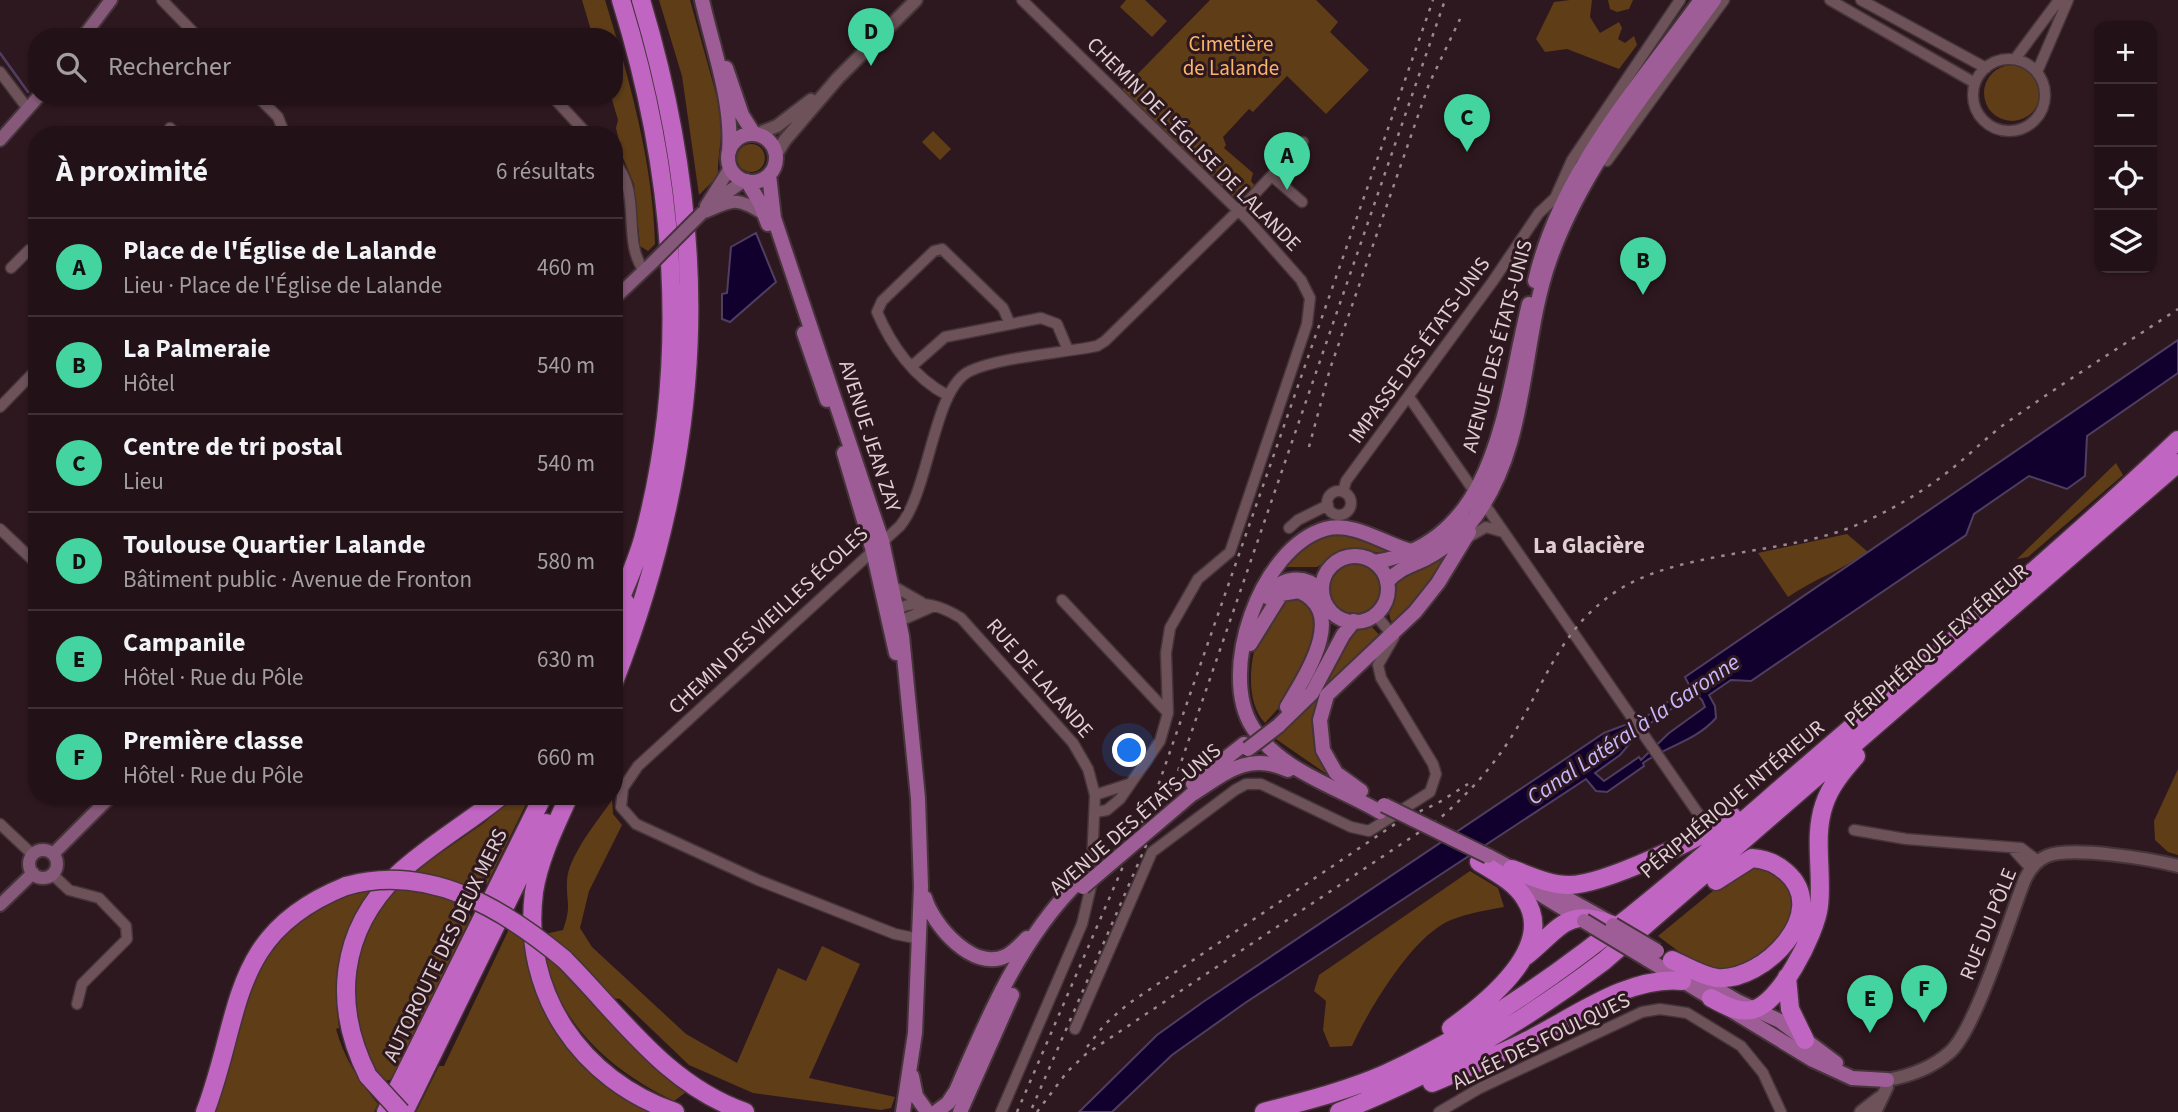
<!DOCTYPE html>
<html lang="fr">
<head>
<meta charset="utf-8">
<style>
	body { margin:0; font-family:"Source Sans 3",sans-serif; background:#2a1b20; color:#f1f3f6 }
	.controls { position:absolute; right:21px; top:21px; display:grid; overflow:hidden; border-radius:14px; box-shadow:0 2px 5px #0004 }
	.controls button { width:63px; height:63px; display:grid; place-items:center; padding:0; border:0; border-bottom:2px solid #3f3236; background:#221217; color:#f1f3f6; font:35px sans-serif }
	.you { position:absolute; left:1130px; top:751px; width:24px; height:24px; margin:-18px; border:5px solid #fff; border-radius:50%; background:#1a73e8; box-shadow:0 0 0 10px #1a73e833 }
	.badge { display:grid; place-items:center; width:46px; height:46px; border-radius:50%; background:#43d4a0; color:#111; font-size:23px; font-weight:700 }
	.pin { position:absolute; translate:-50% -58px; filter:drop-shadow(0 2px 4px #0008) }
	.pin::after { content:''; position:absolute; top:37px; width:24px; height:21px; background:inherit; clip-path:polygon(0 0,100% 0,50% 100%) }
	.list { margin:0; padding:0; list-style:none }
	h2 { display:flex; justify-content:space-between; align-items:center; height:91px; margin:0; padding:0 28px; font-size:30px }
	h2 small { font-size:23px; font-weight:400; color:#a29ea1 }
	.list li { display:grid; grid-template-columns:46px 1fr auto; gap:21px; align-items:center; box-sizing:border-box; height:98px; padding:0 28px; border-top:2px solid #3f3236 }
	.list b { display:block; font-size:26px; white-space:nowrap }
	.list p { margin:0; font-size:23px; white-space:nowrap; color:#a29ea1 }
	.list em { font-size:23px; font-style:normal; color:#a29ea1 }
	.icon { flex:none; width:38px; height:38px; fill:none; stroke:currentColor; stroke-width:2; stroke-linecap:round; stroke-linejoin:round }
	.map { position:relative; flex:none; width:2178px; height:1112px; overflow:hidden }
	.search { position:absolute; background:#221217; box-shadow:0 2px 5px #0004; left:28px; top:28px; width:595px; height:77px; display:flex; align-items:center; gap:18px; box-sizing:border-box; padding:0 24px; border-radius:28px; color:#a29ea1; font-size:26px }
	.panel { position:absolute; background:#221217; box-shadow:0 2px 5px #0004; left:28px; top:126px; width:595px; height:679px; border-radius:28px }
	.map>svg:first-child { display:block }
</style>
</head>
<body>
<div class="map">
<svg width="2178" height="1112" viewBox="0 0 2178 1112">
	<rect width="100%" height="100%" fill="#2e181f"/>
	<path fill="#5e3d17" d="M582,0H605C629,78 653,162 655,244L648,251L640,246L634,184L623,158L616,128L618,120L611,96H614V37H593Z
		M659,0H690L721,112C724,134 717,153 718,176L699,195L682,76Z
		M1126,0H1145L1167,21L1152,37L1120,7Z
		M1210,0H1316L1338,22L1330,32L1369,70L1326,114L1287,76L1253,112L1249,109L1223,137L1226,145L1224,148L1253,173L1251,181L1255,186L1239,203L1122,90Z
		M1570,0H1592L1590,17L1600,33L1619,22L1622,28L1618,39L1625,43L1634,36L1637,45L1619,69L1567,49L1545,52L1536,39L1554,2Z
		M1608,0H1633L1629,9L1617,12L1610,9Z
		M1984 93a28 28 0 1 1 56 0a28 28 0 1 1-56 0Z
		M933,131L951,149L940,160L922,142Z
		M737 158a14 14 0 1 1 28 0a14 14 0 1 1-28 0Z
		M2116,463L2123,475L2028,557L2017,559Z
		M1339,531L1389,547L1385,553L1348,549L1317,567H1281L1308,541Z
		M1847,534L1868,552C1842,570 1814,579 1788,597L1758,553Z
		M1460,538L1430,589L1394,622L1391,621L1388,610L1398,578Z
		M1330 589a25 25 0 1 1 50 0a25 25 0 1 1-50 0Z
		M1294,596L1312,606L1319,635L1285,701L1265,723C1246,703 1249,663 1258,638C1263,624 1277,610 1286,597Z
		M1371,626L1383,639L1325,690L1331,777L1273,737L1352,632Z
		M2178,769V855L2168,852L2155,840L2154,821Z
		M514,796H530L487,884L476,885L473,891L410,874L484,823Z
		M612,800L613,814L622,825L589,891L580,928L592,947L686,1034L737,1063L778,968L806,981L822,946L860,964L809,1078L895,1097L891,1108L881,1110L753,1093L689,1065L620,999L610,998L545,934L563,930C572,904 566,904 567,881C568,856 599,819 612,800Z
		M1759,865L1780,874L1795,899L1787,932L1754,961L1736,968L1716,971L1694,963L1658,936L1736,872Z
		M1470,871L1498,888L1504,907C1483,911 1454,915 1437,928C1405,950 1368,1011 1352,1046L1330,1047L1323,1030L1326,1001L1314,991L1319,975Z
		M397,887L420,889L465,904L471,917L392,1079L386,1081C364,1076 353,1010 352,989C351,976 356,953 361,941C368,920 383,903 397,887Z
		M377,888C344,943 331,962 339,1028L336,1029C344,1058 359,1081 378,1104L374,1112H214L256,968L293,922L351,892Z
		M510,927L527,940L559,1035L570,1050L601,1080L656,1112H416L439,1066H444Z
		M554,959L644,1057L689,1090L674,1101C612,1071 563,1028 544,960Z"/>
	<path fill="#11002e" stroke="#4f3e60" stroke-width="2" fill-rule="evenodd" d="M756,233L776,282L730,322L722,319V294L727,293L731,247Z
		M2178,340V373L2087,436L2085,476L2067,489L2029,476L1974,514L1966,535L1751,681L1731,680L1709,695L1715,706L1716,718C1696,741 1664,747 1643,763L1644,766L1607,792L1596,791L1586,779L1245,1003L1172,1055L1112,1112H1079L1157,1035L1203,1002L1604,733L1630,723L1632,726L1690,687L1685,677ZM1695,693L1702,700L1705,707L1669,733L1641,760L1639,757L1604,781L1595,773L1620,755L1643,728Z"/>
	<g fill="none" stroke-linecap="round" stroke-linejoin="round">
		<path stroke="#4f3e60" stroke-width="2.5" d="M0,53L28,92"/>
		<g stroke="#453439" stroke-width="13">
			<path id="minor" d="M162,0L198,37
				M1022,0L1248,220L1301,280L1310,298L1307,324L1230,552L1198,579L1170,628L1166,653L1168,713L1160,741L1120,799L1107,810L1096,812
				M1830,0L1975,83
				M1861,0L1986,68
				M1973 95a36 36 0 1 1 72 0a36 36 0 1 1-72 0Z
				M2015,59L2059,0
				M0,72L28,109
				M2037,72L2068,0
				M257,96L278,117L285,135
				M552,96L588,135
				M170,128L177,135
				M1607,161L1724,0
				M614,162C643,193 621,239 644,271
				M1272,176L1302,202
				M11,268L29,250H37
				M912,366L945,337L1041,318L1057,324L1068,350
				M947,395C914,378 891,345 877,312L882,301L934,251L942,249L1003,308L1010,324
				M1409,397L1474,491
				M0,407L37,369
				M1327 503a12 12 0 1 1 24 0a12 12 0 1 1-24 0Z
				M1343,492L1346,481L1493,281L1539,213L1555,198L1572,160L1680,0
				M1483,502L1704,822
				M1289,528L1298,520L1328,505
				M0,529L37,564
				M1467,538L1486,527L1503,532
				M893,586L921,602
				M1062,600L1168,713
				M894,611C916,597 940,605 961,618L1073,743L1088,769L1095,795L1091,886L1082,924L1001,1112
				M893,618L900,621L934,606
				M1095,795L1129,784
				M0,824L33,855
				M1854,830L1906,839L2021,848L2038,861
				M2012,848L2031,869
				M52,874L69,890L99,898L126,926L127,939L82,984L77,1004
				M920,939L895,934L758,880L636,824L621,807L623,788L638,766L900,526C930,490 933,388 970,371C1000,357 1062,353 1097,346L1105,341L1249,200L1303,142
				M1075,1029L1152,852L1235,790L1246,784H1261L1351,827L1369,831L1430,792L1436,774L1433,764L1381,678L1378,665L1394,637L1375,614
				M1439,1112L1480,1088L1642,1012L1660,1009L1687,1013L1741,1046L1763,1073L1781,1112"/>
		</g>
		<g stroke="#453439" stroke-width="16">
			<path id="tertiary" d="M757,134L777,126L811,100
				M775,156L785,140L838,78L916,0
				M1861,1112L1879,1098
				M1875,1112L1887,1087V1080C1910,1076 1932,1068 1950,1052C1976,1029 2010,916 2025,879C2030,869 2037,860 2047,856C2072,846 2151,859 2178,866"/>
		</g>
		<g stroke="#453439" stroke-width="16">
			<path id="secondary" d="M83,37L111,0
				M0,140L39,96
				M715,201L745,180
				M706,206L730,168
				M702,213C732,201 734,195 764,214
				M614,299L651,264
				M29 864a14 14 0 1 1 28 0a14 14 0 1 1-28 0Z
				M53,854L111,796
				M0,905L33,873"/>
		</g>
		<g stroke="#453439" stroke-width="18">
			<path id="primary" d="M702,0C713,49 733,102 729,152
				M726,68L742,115L754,134
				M728 158a24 24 0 1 1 48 0a24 24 0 1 1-48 0Z
				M769,175L774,218L882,541L902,636L918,798L921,887L915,1033L903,1112
				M747,181L760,203L768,224
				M1535,281C1560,173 1637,88 1701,0
				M804,333L827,400
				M844,453L873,551L896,653
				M1322 589a33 33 0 1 1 66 0a33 33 0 1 1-66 0Z
				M1375,562C1499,541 1504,403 1529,304
				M1387,582C1399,568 1411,566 1427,558C1445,548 1463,533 1475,517C1530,442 1520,343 1550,259C1585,161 1654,83 1714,0
				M1267,597C1281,576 1304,574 1322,591
				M1250,644L1281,594L1299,591C1349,613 1304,677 1287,707
				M1278,726L1312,693L1343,635L1354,621
				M1193,784L1244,744
				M1361,791L1336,773L1323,750L1320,720L1327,695L1415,612L1438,583L1469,532
				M1191,795C1224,774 1248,751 1288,770
				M1380,812C1338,787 1280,771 1253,728C1217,673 1260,548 1325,529C1354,521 1384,544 1411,551
				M1488,856L1520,873
				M1512,877L1584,921
				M1541,884L1606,920
				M925,898C933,925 973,972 1006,956C1014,952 1021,944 1027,938
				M1647,959L1813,1060L1852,1078L1887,1080
				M1696,977L1737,1001L1780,1021L1836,1063
				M912,1076L916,1096L926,1110
				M936,1112L948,1103L956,1091C987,1018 1022,936 1080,880
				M960,1112L1012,995"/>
		</g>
		<g stroke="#453439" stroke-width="21">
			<path id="motorway" d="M614,614C624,589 636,564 643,539C691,361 675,174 621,0
				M614,638L625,602
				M614,682C705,449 713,239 641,0
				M569,796C555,827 539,859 534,892C521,993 581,1080 675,1112
				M1512,869C1531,876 1549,885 1569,885C1603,885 1705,837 1732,816
				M1526,956C1560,929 1566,906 1613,925
				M564,959C621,1016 665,1084 745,1112
				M1672,960C1686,966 1702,976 1717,978C1764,982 1832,912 1786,872C1776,863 1766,859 1752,858L1716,881
				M1787,977L1790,1009L1805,1040
				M1711,998C1723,1004 1737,1013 1751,1010C1779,1006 1816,933 1819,906C1823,873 1813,837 1824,805C1830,786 1843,771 1856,756
				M1451,1028C1486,1003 1557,947 1525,899C1515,882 1495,872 1479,862
				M368,1076C332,1005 339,931 398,874C429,845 468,823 501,796
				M1432,1083C1456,1073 1481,1061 1505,1051C1560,1029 1621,975 1682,981
				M205,1112C243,1012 228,933 346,886
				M386,1112L543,796
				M404,1112L546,823
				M1264,1112C1305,1101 1346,1091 1385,1074C1554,997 1693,863 1832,744C1949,644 2066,546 2178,440
				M1339,1112C1434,1075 1522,1023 1604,961L2178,463"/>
		</g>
		<use href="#minor" stroke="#6d525a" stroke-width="10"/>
		<use href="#tertiary" stroke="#6d525a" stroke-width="12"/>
		<use href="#secondary" stroke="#865879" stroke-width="12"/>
		<use href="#primary" stroke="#9f5d98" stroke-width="14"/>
		<use href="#motorway" stroke="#c165c2" stroke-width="18"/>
		<path stroke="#9b898e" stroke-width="2.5" stroke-dasharray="3.5 7" stroke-linecap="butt" d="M1309,447L1330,369L1429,84L1460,19
			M1087,1047L1105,1024L1128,1004L1401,820L1438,803L1468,784
			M1032,1108L1177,774L1445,0
			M1017,1112L1159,783L1433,0
			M1037,1112L1067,1072L1086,1054L1439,819C1468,794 1492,768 1512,736C1545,684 1558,633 1611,595C1674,549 1786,556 1859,524C1892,510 1926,490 1954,467C1970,454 1985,439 2002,426C2059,385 2119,348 2178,309"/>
		<g stroke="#453439" stroke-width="16" stroke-linecap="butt">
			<path id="secondary-bridge" d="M651,264L702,213"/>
		</g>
		<g stroke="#453439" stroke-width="18" stroke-linecap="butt">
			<path id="primary-bridge" d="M1248,749L1278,726
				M1384,805L1488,856
				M1083,887L1191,795
				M1584,921L1647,959
				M1613,925L1657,951"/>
		</g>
		<g stroke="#453439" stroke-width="21" stroke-linecap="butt">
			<path id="motorway-bridge" d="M346,886C428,863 503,908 564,959
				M368,1076L401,1112"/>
		</g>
		<use href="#secondary-bridge" stroke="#865879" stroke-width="12"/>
		<use href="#primary-bridge" stroke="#9f5d98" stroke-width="14"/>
		<use href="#motorway-bridge" stroke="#c165c2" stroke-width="18"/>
	</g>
	<g text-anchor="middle" stroke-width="6" stroke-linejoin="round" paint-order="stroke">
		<g font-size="21" fill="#fbb56b" stroke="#2e181f">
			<text x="1231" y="51">Cimetière<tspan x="1231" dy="24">de Lalande</tspan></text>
		</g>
		<g font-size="21" fill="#dfcfd3" stroke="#2e181f">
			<text transform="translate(1194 144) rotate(45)" y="7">CHEMIN DE L'ÉGLISE DE LALANDE</text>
			<text transform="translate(1497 346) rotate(-75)" y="7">AVENUE DES ÉTATS-UNIS</text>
			<text transform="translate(1419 350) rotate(-54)" y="7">IMPASSE DES ÉTATS-UNIS</text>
			<text transform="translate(870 436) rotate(72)" y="7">AVENUE JEAN ZAY</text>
			<text transform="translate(768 620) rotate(-43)" y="7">CHEMIN DES VIEILLES ÉCOLES</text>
			<text transform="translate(1936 645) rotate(-41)" y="7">PÉRIPHÉRIQUE EXTÉRIEUR</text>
			<text transform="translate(1040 678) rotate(49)" y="7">RUE DE LALANDE</text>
			<text transform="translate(1732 799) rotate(-40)" y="7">PÉRIPHÉRIQUE INTÉRIEUR</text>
			<text transform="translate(1135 819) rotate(-41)" y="7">AVENUE DES ÉTATS-UNIS</text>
			<text transform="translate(1988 924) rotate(-68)" y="7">RUE DU PÔLE</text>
			<text transform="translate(445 945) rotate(-64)" y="7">AUTOROUTE DES DEUX MERS</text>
			<text transform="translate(1541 1041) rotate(-26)" y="7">ALLÉE DES FOULQUES</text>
		</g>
		<g font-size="23" font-weight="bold" fill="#dfcfd3" stroke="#2e181f">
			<text x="1589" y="553">La Glacière</text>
		</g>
		<g font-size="23" font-style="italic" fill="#c8b9ff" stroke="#2e181f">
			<text transform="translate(1633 729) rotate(-34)" y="8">Canal Latéral à la Garonne</text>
		</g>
	</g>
</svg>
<div class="controls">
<button>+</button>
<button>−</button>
<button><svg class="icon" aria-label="locate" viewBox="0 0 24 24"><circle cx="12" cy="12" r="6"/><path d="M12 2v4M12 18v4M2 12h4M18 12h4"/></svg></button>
<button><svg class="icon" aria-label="layers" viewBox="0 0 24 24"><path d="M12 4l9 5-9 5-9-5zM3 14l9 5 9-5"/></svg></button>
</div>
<div class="you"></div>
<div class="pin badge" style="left:1287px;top:190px">A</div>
<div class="pin badge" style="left:1643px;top:295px">B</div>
<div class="pin badge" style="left:1467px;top:152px">C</div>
<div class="pin badge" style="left:871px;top:66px">D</div>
<div class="pin badge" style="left:1870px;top:1033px">E</div>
<div class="pin badge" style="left:1924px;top:1023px">F</div>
<div class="search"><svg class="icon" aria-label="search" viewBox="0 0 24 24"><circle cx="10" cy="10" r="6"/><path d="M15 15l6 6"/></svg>Rechercher</div>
<section class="panel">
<h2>À proximité<small>6 résultats</small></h2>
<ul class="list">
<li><span class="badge">A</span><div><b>Place de l'Église de Lalande</b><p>Lieu · Place de l'Église de Lalande</p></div><em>460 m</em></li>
<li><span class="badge">B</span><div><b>La Palmeraie</b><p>Hôtel</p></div><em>540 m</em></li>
<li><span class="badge">C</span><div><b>Centre de tri postal</b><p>Lieu</p></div><em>540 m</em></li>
<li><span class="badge">D</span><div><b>Toulouse Quartier Lalande</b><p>Bâtiment public · Avenue de Fronton</p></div><em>580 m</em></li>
<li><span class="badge">E</span><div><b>Campanile</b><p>Hôtel · Rue du Pôle</p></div><em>630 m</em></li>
<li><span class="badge">F</span><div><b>Première classe</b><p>Hôtel · Rue du Pôle</p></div><em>660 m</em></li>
</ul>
</section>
</div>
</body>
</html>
